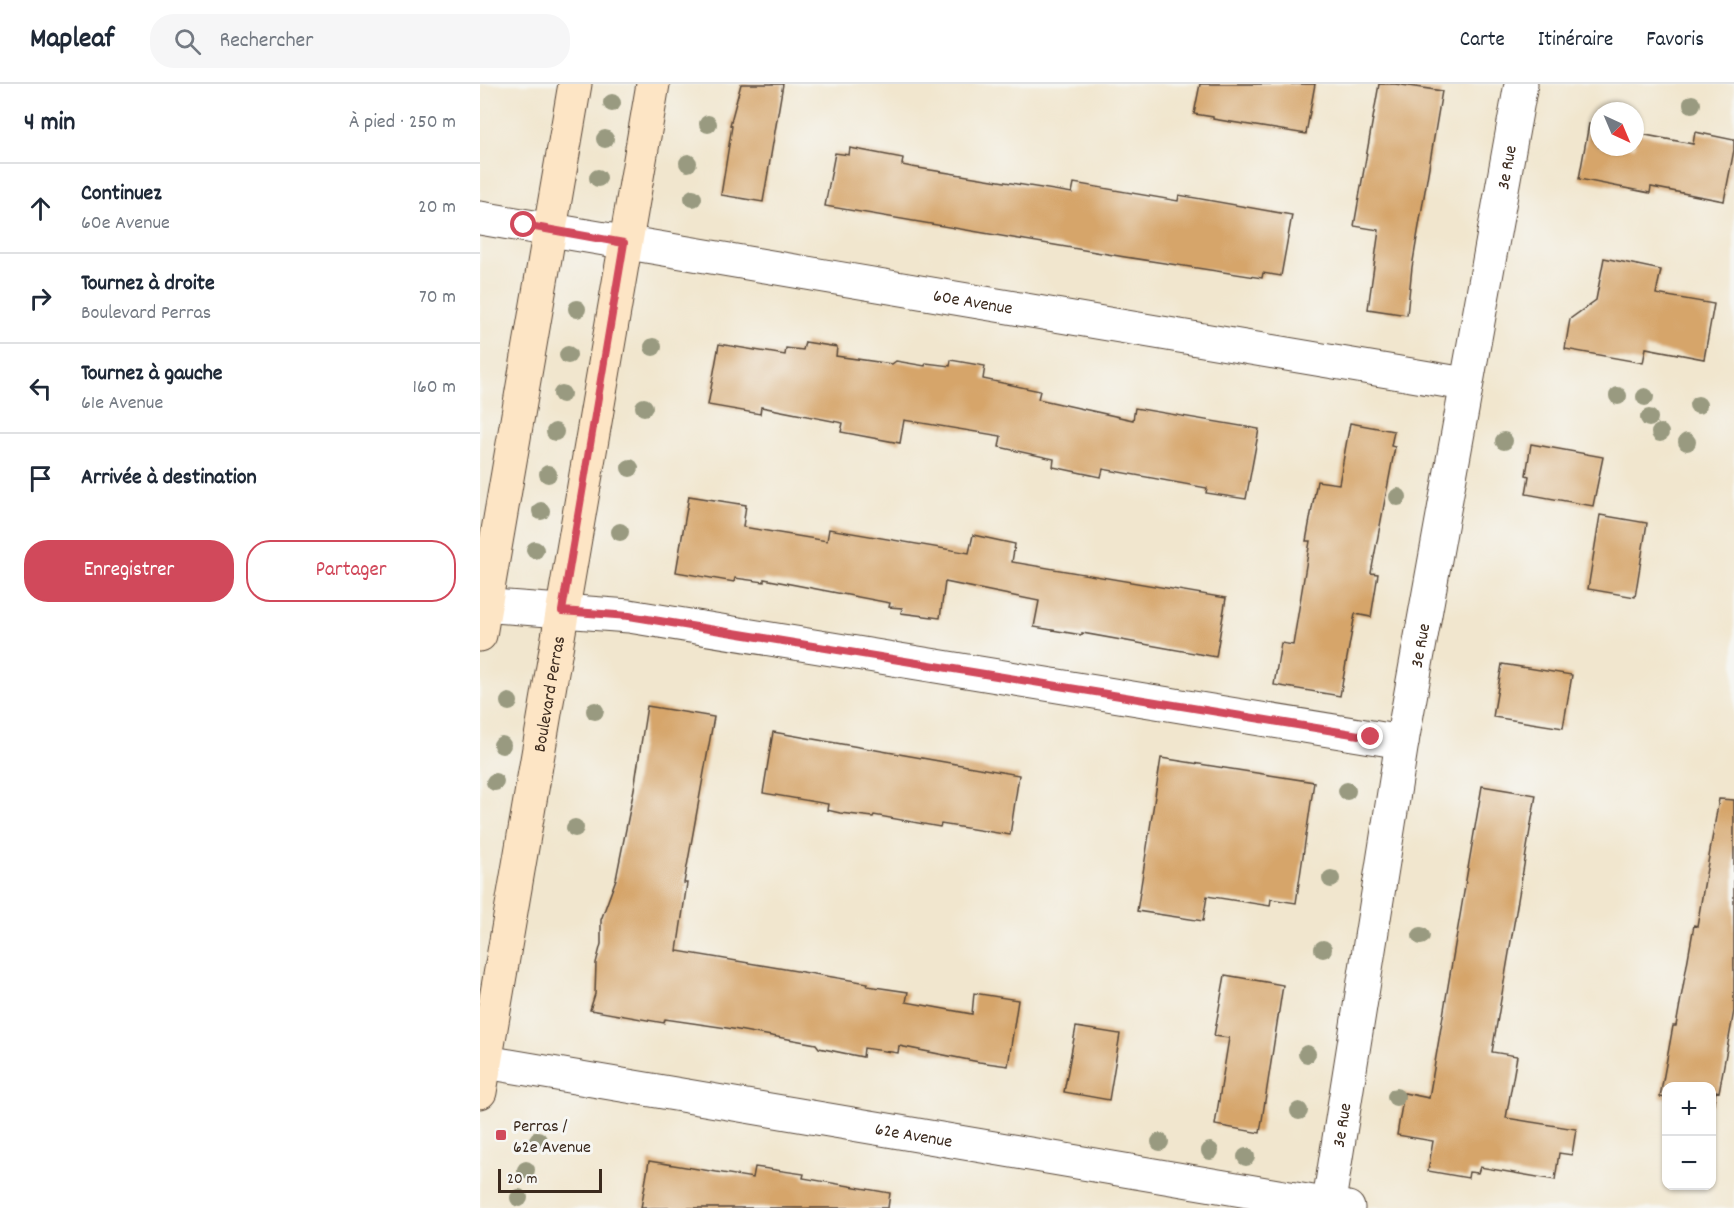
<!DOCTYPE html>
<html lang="fr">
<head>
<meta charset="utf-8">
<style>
	body { margin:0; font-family:Dekko,sans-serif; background:#f6f6f7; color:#1f2937 }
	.controls { position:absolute; right:18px; bottom:18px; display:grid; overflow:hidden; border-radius:12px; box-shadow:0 2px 4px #0004 }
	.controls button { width:54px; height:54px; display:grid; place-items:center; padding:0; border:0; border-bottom:2px solid #e0e1e3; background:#fff; color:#1f2937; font:30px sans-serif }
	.compass { position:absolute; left:1110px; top:18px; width:54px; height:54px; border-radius:50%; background:#fff; box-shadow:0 2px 4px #0004; rotate:136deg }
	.scale { position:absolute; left:18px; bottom:15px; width:104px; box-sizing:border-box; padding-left:6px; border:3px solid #3b2a1e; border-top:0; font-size:16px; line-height:21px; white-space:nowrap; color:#3b2a1e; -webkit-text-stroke:4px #f6f6f2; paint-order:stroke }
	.stop { position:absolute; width:18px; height:18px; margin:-14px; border:4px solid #d1495b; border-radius:50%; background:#fff }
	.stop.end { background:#d1495b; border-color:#fff; box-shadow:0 2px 6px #0008 }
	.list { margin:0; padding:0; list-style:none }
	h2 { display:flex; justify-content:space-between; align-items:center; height:78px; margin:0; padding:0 24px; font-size:26px }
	h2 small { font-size:20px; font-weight:400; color:#747a83 }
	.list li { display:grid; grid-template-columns:39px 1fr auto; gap:18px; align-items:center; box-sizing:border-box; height:90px; padding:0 24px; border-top:2px solid #e0e1e3 }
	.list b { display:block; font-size:22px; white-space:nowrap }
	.list p { margin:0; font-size:20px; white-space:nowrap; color:#747a83 }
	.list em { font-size:20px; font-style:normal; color:#747a83 }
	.actions { display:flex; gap:12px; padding:18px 24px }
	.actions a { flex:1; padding:14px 0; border:2px solid #d1495b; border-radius:24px; text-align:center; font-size:21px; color:#d1495b }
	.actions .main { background:#d1495b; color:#fff }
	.icon { flex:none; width:33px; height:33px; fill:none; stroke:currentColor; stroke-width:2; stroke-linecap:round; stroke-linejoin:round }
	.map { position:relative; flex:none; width:1254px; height:1124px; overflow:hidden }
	header { display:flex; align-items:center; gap:36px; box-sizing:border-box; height:84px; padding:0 30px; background:#fff; border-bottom:2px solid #e0e1e3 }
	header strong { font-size:28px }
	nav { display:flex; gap:33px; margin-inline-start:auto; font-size:21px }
	.search { width:420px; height:54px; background:#f6f6f7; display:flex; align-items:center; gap:15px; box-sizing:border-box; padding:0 21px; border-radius:24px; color:#747a83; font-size:22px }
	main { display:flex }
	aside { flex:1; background:#fff }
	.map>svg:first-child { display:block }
</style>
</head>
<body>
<header>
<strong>Mapleaf</strong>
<div class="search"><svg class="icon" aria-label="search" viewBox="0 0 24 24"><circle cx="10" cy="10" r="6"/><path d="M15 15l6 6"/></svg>Rechercher</div>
<nav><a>Carte</a><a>Itinéraire</a><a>Favoris</a></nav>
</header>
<main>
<aside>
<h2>4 min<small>À pied · 250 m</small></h2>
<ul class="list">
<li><svg class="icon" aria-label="ahead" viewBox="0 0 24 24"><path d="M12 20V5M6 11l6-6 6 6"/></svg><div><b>Continuez</b><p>60e Avenue</p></div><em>20 m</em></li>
<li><svg class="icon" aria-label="right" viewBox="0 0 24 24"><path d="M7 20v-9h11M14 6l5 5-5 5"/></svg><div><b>Tournez à droite</b><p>Boulevard Perras</p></div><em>70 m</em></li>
<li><svg class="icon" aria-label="left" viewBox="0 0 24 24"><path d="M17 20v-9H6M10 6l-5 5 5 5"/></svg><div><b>Tournez à gauche</b><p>61e Avenue</p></div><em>160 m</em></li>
<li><svg class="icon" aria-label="arrive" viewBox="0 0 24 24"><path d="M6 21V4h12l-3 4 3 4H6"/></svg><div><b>Arrivée à destination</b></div></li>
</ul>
<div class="actions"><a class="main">Enregistrer</a><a>Partager</a></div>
</aside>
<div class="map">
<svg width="1254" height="1124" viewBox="0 0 1254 1124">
	<rect width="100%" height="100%" fill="#f6f6f2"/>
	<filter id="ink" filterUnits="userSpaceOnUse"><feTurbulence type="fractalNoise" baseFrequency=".0167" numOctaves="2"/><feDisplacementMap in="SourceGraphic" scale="12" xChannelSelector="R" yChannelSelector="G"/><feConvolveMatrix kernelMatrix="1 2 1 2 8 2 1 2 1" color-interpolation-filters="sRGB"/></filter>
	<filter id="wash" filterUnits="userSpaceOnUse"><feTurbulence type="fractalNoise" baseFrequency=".008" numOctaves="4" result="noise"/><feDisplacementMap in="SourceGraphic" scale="24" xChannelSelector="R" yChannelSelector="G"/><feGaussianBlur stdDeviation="1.35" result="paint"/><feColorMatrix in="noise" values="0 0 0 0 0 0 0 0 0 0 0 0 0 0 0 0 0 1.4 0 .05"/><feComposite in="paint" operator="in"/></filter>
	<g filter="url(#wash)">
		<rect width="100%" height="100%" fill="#f1e6ce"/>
		<g id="blocks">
			<path fill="#d6a56a" d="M261,0H303L283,118L241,111L252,42L250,41Z
				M720,0H835L826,50L733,35V33L714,30Z
				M899,0H915L962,7L932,183L927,231L888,225L899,146L874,142Z
				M1109,40L1119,42V63H1155V49L1213,60L1215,48L1254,56V66L1244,117L1171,103L1170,109L1099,95Z
				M370,64L423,74L422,81L432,83L592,109L594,99L698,117L699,111L812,131L801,192L783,189L782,194L645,173L345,122L355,69L369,71Z
				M1124,174L1181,186L1176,210L1234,220L1224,275L1166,264L1163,279L1085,265L1090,235L1116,216Z
				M325,258L357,263L356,272L412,280L416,277L445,282L446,279L470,282L471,276L505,282L503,295L560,307L558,315L653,336L655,324L779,345L766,415L726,409L727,404L623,385L621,393L573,383L574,375L519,363L521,352L424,336L420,359L361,348L363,339L281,323L280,330L228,321L239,260L305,271L306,264L323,266Z
				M870,339L914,347L911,362L915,363L891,489L898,490L891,533L875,530L860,612L794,601L801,559L813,561L830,457H826L837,397L859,400Z
				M1051,360L1123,373L1113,422L1046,410L1049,392L1046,391Z
				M209,412L266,421L263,443L347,457L349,445L489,469L493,451L535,460L532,478L746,514L736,573L602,549V551L554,543L559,517L465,498L460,534L421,529L422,524L409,523L410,519L284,495V498L255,494L254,498L196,488Z
				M1120,431L1167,439L1155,513L1108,505Z
				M1022,580L1092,591L1083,644L1013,633Z
				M167,622L234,633L204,799H207L197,867L388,899L387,902L428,908L426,918L492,930L494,909L538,916L528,982L499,978L419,962L418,969L384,964L383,973L339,964L336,960L247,944L185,935L184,939L110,926L115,910L116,879L121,860V836L136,795L154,705Z
				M293,648L539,691L530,751L461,740L460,743L394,731L393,733L360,729L347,726L348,720L283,709Z
				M681,674L834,698L816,819L791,815L790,822L727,812L723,837L657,827Z
				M1002,702L1056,711L1012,968L1037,972L1026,1034L1096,1045L1092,1071L1079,1069L1075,1096L1000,1083L998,1089L989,1088L988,1094L948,1087L953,1057L917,1051L924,1009L949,1014Z
				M1239,715L1254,716V927L1239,1008L1236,1007L1233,1022L1232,1021V1002H1186V1014L1180,1013L1193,942H1196L1214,841L1217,842Z
				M745,891L803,901L780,1049L735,1041L749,954L734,952Z
				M596,943L640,950L629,1016L584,1008Z
				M169,1077L273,1094L275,1083L324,1090L323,1094L410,1109L408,1124H161Z"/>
		</g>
	</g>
	<g filter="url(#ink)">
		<use href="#blocks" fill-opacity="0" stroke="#564638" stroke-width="1.5"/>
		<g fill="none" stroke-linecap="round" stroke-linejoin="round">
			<g stroke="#564638" stroke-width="35">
				<g id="street">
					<path id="s1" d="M0,134L985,300"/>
					<path d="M0,521L149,532L922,658"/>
					<path id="s2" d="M0,977L868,1124"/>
					<path id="s3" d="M848,1124L922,658L1041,0"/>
				</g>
			</g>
			<g stroke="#564638" stroke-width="35">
				<g id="secondary">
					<path d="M0,551L95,0"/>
					<path id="s4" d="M0,1008L173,0"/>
				</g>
			</g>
			<use href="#street" stroke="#fff" stroke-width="33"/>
			<use href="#secondary" stroke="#fde5c5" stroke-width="33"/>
		</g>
		<g fill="#999a80">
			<circle cx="132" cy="19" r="9"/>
			<circle cx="1212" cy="20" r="9"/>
			<circle cx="228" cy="40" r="9"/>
			<circle cx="125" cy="55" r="9"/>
			<circle cx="208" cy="79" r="9"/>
			<circle cx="118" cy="94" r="9"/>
			<circle cx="213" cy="114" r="9"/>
			<circle cx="97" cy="225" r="9"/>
			<circle cx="173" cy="263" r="9"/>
			<circle cx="88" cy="271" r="9"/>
			<circle cx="82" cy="310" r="9"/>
			<circle cx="1138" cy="312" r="9"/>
			<circle cx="1165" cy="313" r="9"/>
			<circle cx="1218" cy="321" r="9"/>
			<circle cx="164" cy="323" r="9"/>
			<circle cx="1169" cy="334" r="9"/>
			<circle cx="75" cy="348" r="9"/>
			<circle cx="1180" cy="349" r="9"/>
			<circle cx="1024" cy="357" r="9"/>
			<circle cx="1207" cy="358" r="9"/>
			<circle cx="150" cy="384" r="9"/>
			<circle cx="68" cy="390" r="9"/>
			<circle cx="918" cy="413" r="9"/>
			<circle cx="61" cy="427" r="9"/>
			<circle cx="140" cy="448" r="9"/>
			<circle cx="55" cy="466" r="9"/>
			<circle cx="29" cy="618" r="9"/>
			<circle cx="115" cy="627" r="9"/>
			<circle cx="22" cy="661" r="9"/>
			<circle cx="15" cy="698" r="9"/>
			<circle cx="867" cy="707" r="9"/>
			<circle cx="95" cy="744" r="9"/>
			<circle cx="851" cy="795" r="9"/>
			<circle cx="941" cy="852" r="9"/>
			<circle cx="843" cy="865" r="9"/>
			<circle cx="827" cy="970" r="9"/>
			<circle cx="916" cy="1013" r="9"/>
			<circle cx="819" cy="1027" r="9"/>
			<circle cx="58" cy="1056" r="9"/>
			<circle cx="680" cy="1058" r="9"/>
			<circle cx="730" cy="1067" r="9"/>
			<circle cx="766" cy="1073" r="9"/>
			<circle cx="46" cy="1086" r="9"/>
			<circle cx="39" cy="1114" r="9"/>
		</g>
	</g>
	<g fill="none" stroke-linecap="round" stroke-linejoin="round" filter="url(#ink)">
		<path stroke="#d1495b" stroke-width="8" d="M44,141L144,159L82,527L149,532L891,653"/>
	</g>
	<rect fill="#d1495b" stroke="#f6f6f2" stroke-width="2" x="15" y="1045" width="12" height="12" rx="3"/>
	<g text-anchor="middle" stroke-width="6" stroke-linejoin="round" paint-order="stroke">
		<g font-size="18" fill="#3b2a1e" stroke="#f6f6f2">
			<text dy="6" stroke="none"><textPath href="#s3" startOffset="1056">3e Rue</textPath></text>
			<text dy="6" stroke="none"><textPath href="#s1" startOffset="500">60e Avenue</textPath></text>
			<text dy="6" stroke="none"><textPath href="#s3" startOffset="570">3e Rue</textPath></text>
			<text dy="6" stroke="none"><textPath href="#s4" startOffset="404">Boulevard Perras</textPath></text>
			<text dy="6" stroke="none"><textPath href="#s3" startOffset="84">3e Rue</textPath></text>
			<text dy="6" stroke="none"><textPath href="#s2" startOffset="440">62e Avenue</textPath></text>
		</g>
		<g font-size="18" fill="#3b2a1e" stroke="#f6f6f2" text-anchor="start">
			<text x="33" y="1047">Perras /<tspan x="33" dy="21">62e Avenue</tspan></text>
		</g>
	</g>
</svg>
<div class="controls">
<button>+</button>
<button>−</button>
</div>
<svg class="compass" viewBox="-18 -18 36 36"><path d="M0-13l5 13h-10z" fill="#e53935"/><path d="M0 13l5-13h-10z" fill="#747a83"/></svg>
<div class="scale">20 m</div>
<div class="stop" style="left:44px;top:141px"></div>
<div class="stop end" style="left:891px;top:653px"></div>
</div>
</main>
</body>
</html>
